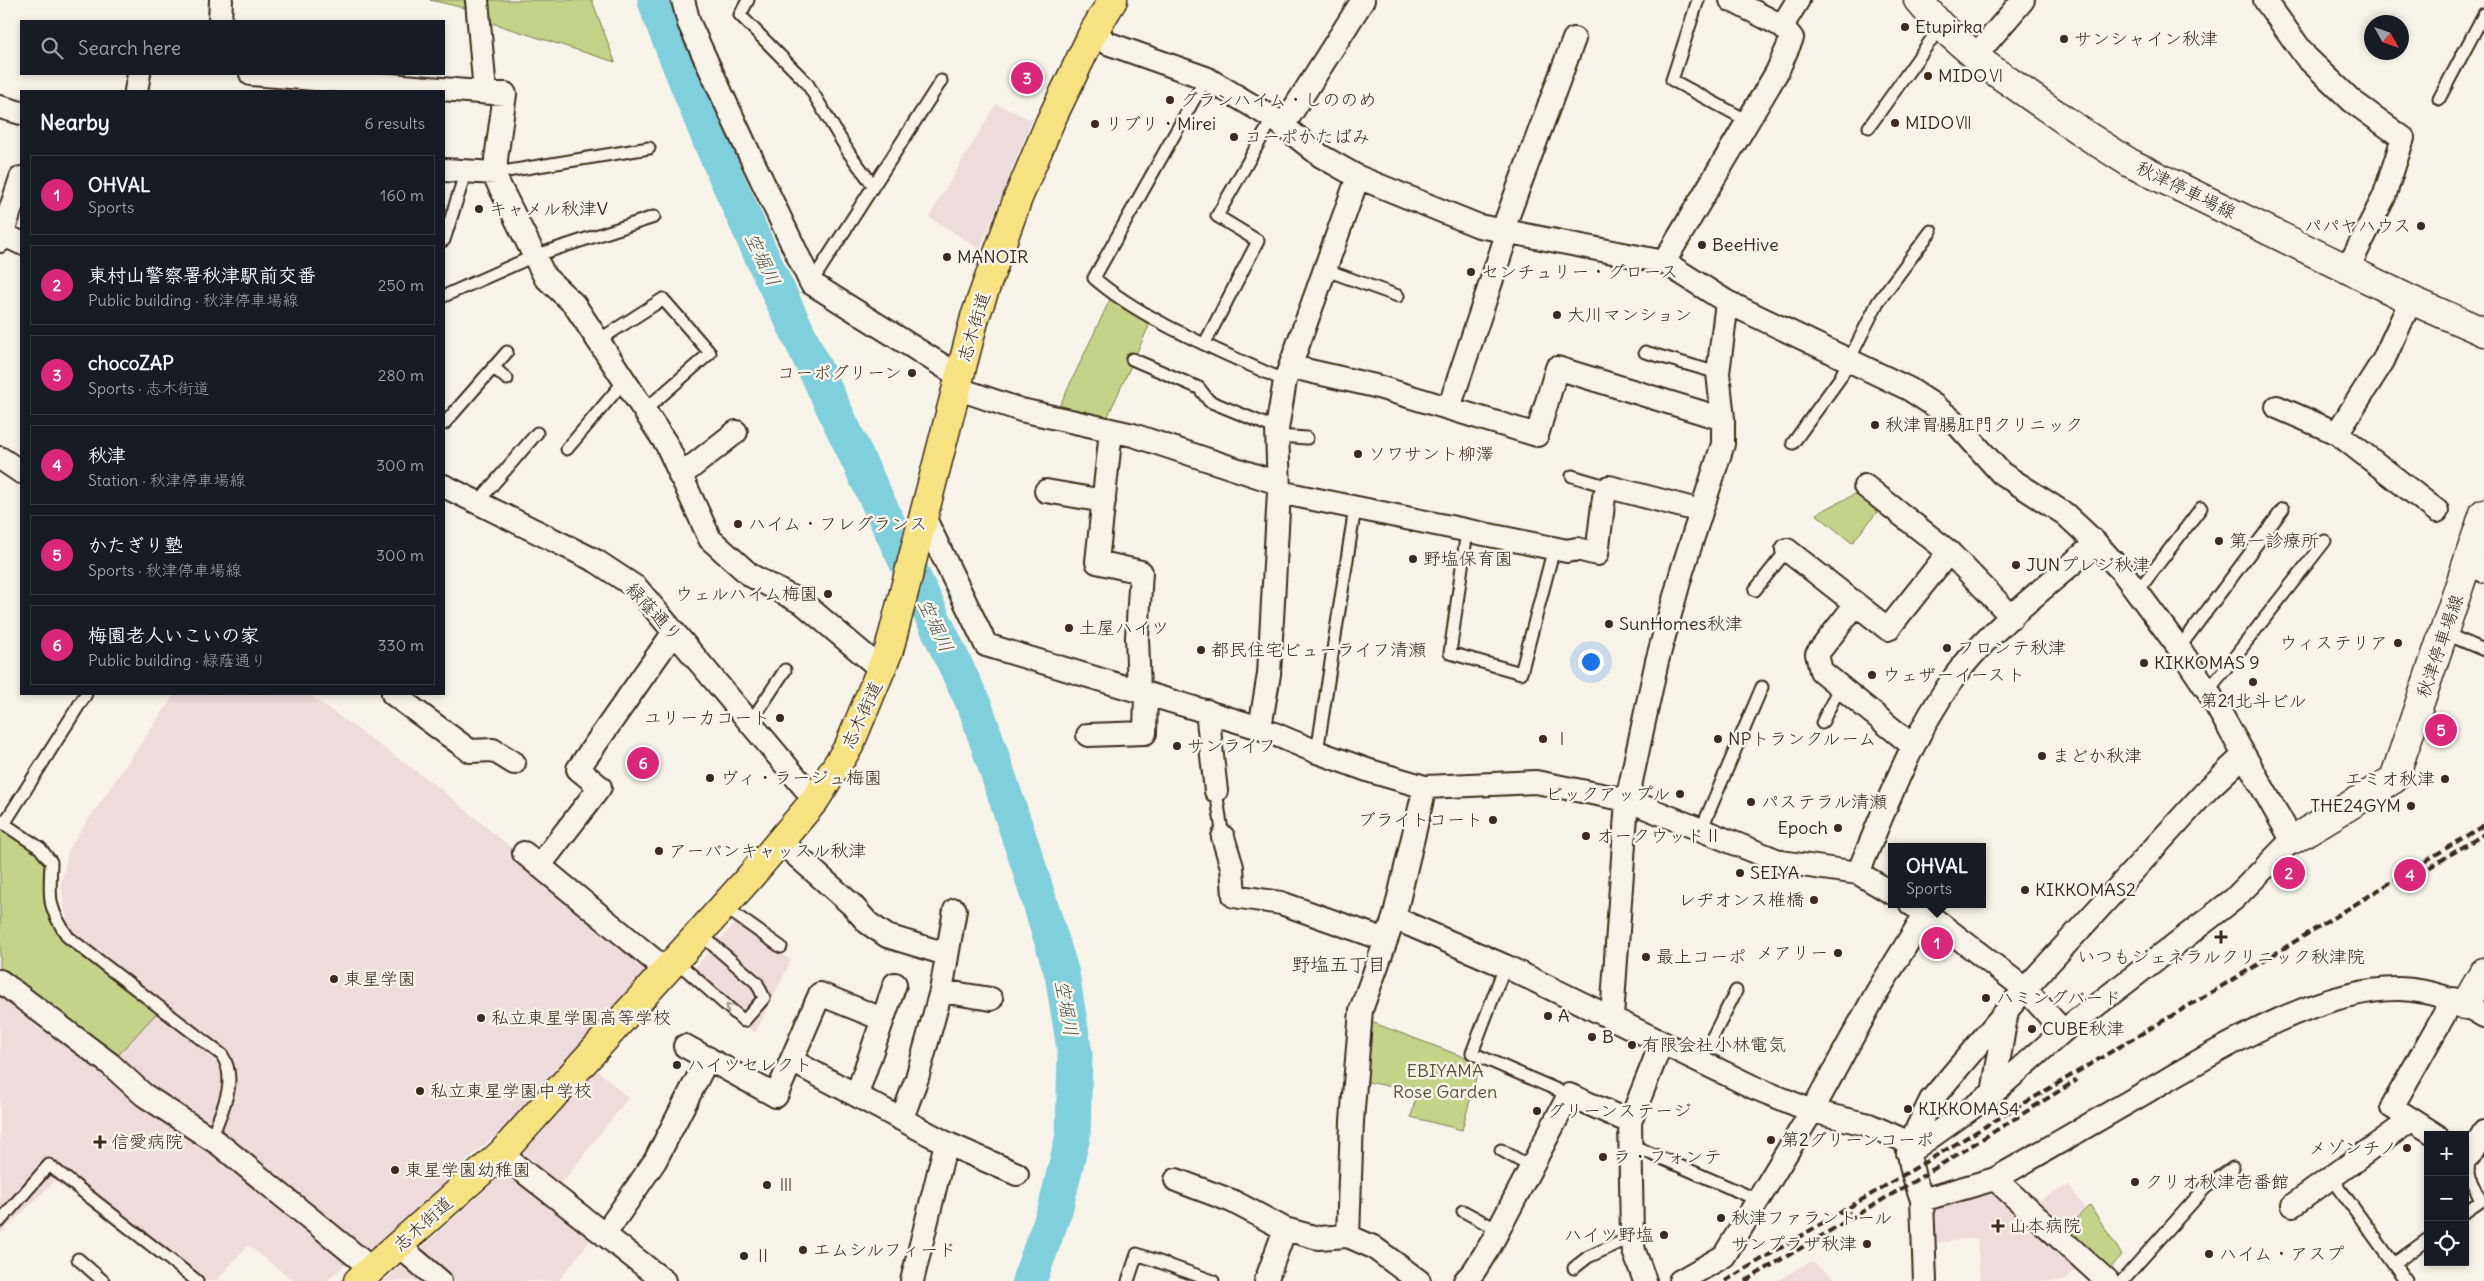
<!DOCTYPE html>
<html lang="en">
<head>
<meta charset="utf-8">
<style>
	body { margin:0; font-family:Delius,"Klee One",sans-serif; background:#20242c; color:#f1f3f6 }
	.controls { position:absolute; right:15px; bottom:15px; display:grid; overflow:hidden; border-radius:0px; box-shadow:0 2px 8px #0003 }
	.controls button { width:45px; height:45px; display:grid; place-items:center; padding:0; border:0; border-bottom:1px solid #363941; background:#171b24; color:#f1f3f6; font:25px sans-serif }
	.compass { position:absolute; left:2364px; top:15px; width:45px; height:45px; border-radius:50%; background:#171b24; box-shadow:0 2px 8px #0003; rotate:130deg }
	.you { position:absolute; left:1590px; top:661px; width:18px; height:18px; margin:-12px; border:4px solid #fff; border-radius:50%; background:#1a73e8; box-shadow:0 0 0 8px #1a73e833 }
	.badge { display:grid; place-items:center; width:32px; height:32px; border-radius:50%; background:#db2777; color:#fff; font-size:16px; font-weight:700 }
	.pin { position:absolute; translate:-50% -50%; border:2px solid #fff; box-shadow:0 1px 5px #0006 }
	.popup { position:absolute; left:1888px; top:843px; width:98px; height:65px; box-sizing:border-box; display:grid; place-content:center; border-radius:0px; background:#171b24; filter:drop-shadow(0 1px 4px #0005); font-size:16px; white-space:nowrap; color:#9ea1a6 }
	.popup b { font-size:19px; color:#f1f3f6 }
	.popup::after { content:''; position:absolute; left:50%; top:100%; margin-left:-10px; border:10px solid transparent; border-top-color:#171b24 }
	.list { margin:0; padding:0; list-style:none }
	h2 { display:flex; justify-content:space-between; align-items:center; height:65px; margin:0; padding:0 20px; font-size:21px }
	h2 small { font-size:16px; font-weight:400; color:#9ea1a6 }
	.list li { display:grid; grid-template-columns:32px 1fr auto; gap:15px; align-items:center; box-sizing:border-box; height:80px; margin:0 10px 10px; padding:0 10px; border:1px solid #363941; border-radius:0px }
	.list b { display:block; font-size:19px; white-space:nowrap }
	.list p { margin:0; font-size:16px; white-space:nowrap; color:#9ea1a6 }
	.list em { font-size:16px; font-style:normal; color:#9ea1a6 }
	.icon { flex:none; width:28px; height:28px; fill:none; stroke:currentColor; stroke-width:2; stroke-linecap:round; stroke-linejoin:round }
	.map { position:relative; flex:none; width:2484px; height:1281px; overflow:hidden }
	.search { position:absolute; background:#171b24; box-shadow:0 2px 8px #0003; left:20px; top:20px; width:425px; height:55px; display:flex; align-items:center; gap:12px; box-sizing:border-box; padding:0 18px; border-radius:0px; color:#9ea1a6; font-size:19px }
	.panel { position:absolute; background:#171b24; box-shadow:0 2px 8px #0003; left:20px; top:90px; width:425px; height:605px; border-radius:0px }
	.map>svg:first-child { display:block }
</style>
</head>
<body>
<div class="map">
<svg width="2484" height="1281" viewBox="0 0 2484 1281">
	<rect width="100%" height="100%" fill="#f7f3e8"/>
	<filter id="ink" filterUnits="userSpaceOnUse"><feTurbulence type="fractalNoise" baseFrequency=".02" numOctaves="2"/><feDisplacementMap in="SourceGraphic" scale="10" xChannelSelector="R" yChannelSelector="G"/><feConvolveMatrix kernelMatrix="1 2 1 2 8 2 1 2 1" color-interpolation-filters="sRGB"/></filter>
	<g filter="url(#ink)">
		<path fill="#eedbdc" d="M996,104L1032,120L980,249L929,217Z
			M175,694H308L438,787L653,966L511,1122L466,1161L461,1177L364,1262L17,992L67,922L61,884L69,848Z
			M737,921L791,961L755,1033L684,980Z
			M0,991L249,1176L348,1262L326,1281H294L248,1245L216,1281H185L55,1181L0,1234Z
			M597,1070L628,1098L553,1194L514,1164Z
			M507,1170L592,1238L558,1281H440L411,1257Z
			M2069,1185L2085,1209L2049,1239L2078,1267L2064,1281H1980L1977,1238L1935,1243L1933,1215L1936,1208L1954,1197L2003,1195L2022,1213L2038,1201Z
			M1811,1261L1838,1281H1777Z
			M402,1265L421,1281H384Z"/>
		<path fill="#c3d388" stroke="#7f7e53" d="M430,0H592L615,62L479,19L478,11Z
			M1113,293L1153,317L1102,429L1054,418Z
			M1861,491L1881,507L1852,543L1816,514Z
			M0,821L51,862L59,924L161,1008L110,1064L0,981Z
			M1366,1020L1480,1063L1462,1130L1411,1117L1417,1092L1363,1081Z
			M2090,1205L2122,1255L2107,1272L2062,1232Z"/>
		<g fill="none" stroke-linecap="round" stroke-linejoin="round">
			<path stroke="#7fcfdc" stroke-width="35" d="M655,0L660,16L710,141L762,257L976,709L1028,864L1062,974L1075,1054L1073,1136L1055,1210L1029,1281"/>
			<g stroke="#3b2a1e" stroke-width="15">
				<path id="lane" d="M748,0L740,15L807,83L849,153L873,185
					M1698,0L1672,80L1748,121
					M1206,78L1094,278C1143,321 1225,353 1285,381
					M2439,99L2484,14
					M1869,127L1941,26
					M496,173L649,148
					M444,240L466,171
					M1326,270L1398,296
					M811,283L941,81
					M444,296L534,256L654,217
					M599,340L663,299L710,353L646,409
					M1205,343L1258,241L1217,216L1273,118
					M1645,352L1718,373
					M1132,359L1199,388L1209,401L1277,429
					M493,367L507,379
					M444,424L507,352
					M1277,436L1307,438
					M1793,443L1840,378L1878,302L1931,231
					M567,449L626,379
					M1572,476L1609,487
					M478,502L537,433
					M1467,531L1450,653L1521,673L1554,548
					M1755,590L1787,550
					M2137,592L2201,508
					M2444,633L2484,650
					M2179,648L2283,509
					M2208,691L2325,541
					M750,723L785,670
					M1822,723L1840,686
					M1317,752L1355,508
					M1216,791L1223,837
					M0,821L40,848L51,862C50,897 46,905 68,937L222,1055C239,1082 221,1111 211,1139
					M4,824L86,694
					M1701,830L1762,687
					M723,906L781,947
					M675,960L744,1021L764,998L757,983L699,933
					M1505,966L1472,1053L1569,1095
					M1700,1062L1736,991
					M1629,1144L1758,1200
					M1501,1150L1531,1167
					M2332,1178L2406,1281
					M1463,1211L1498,1230
					M2465,1212L2481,1201L2469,1175L2470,1155
					M0,1221L49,1165L197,1281
					M78,1259L103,1281
					M2395,1263L2428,1239
					M1574,1268L1588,1257L1632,1237
					M1128,1281L1137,1254L1213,1281
					M2122,1281L2206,1187L2233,1168"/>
			</g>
			<g stroke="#3b2a1e" stroke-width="26">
				<path id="street" d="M477,0L485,92
					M683,0L689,23L747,149L811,283L959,376
					M2265,0L2306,57L2352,101L2403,138L2384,197L2347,270
					M220,21L221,0
					M1782,26L1798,0
					M1094,31L1107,43L1206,78L1273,118L1321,156L1358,177L1479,226L1664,262L1727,302L1909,389L1935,406L1956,423L2001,473L2065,514L2096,543L2124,574L2179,648L2208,691L2292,840L2234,899L2063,1031L1993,1093L1908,1153
					M1976,55L2023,0
					M251,74L505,94L496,159V179L545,277L574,304L667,445L710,539L750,575L804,604L882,670
					M136,91L139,74
					M0,107L21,113
					M1283,126L1363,0
					M444,170L496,173
					M1503,229L1574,39
					M0,233L21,243
					M0,241L21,178
					M1664,262L1777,72L1792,38L1782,26L1731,0
					M2411,300L2383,361L2337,433L2437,511
					M1292,367L1375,386L1537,435L1557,368L1723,419
					M956,388L1021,410L1133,435L1278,483
					M2277,407L2337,433
					M1449,408L1508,231
					M1111,431L1097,562L1141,572L1137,637L1139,691
					M0,458L21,472
					M680,476L736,432
					M444,486L596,561L637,588L815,800
					M1865,486L1949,552L2012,617
					M1046,491L1104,501
					M1279,492L1567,551L1577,549L1597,554L1604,497L1609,487L1701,511
					M925,519L986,645L1260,728L1317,752L1370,771L1425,787L1536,782L1627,800L1781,862L1858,873L1892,893
					M1787,550L1888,629L1949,552
					M2468,563L2484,571
					M1856,604L1817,654L1821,671L1913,746
					M393,694L470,751L493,750L514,763
					M1207,711L1216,791
					M1260,728L1269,674L1279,492L1277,429L1285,381L1358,177
					M1088,735L1145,733L1146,694
					M1223,837L1232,867L1234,896L1281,903L1386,940
					M780,841L852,905L868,923L887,936L946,954
					M524,853L666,970
					M540,865L600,787L578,769L674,632
					M1858,873C1886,807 1911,738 1953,679C1988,630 2051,583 2096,543
					M1394,918L1505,966L1755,1088L1812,1111L1869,1125L1910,1143C1907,1163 1916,1181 1922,1200L1995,1179L2107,1281
					M0,981L110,1064L144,1095L219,1144L372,1269
					M941,991L991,999
					M1612,1017L1627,800L1657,661L1682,571L1723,444V419L1718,373L1727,302
					M2063,1031L2025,989L2208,789L2243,756
					M685,1046L776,1096L820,994L882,1019
					M792,1061L946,1143L1017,1174
					M1993,1093L2007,1011
					M857,1094L895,984
					M902,1118L917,1078L941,991L955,910
					M2436,1135L2392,1107L2453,999
					M1910,1143L1931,1100L2025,989L1926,913L1911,904
					M501,1154L664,1281
					M2470,1155L2484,1132
					M1995,1179C2045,1150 2095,1121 2146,1092C2215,1052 2317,988 2399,989C2431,990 2457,1000 2484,1016
					M1176,1180L1232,1201L1285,1229
					M1922,1200L1925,1281
					M2293,1205L2411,1120
					M605,1234L655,1161L708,1058
					M399,1246L440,1281
					M912,1281L946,1143
					M1266,1281L1285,1229L1318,1238L1348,1236
					M1419,1281L1373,1247L1348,1236L1352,1121L1361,1010L1394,918L1425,787
					M1465,1281L1474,1271L1491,1244L1569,1095L1630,1122
					M1645,1281L1634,1251L1632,1237L1630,1122L1661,1044
					M1680,1281L1724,1256L1812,1111L1877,992L1926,913"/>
			</g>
			<g stroke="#3b2a1e" stroke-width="31">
				<path id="secondary" d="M1918,0L1941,26L1987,66L2083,133L2130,163L2411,300L2484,332
					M2292,840L2394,779L2484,513
					M2465,1005L2484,972"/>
			</g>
			<g stroke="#3b2a1e" stroke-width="31">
				<path id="primary" d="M358,1281L501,1154L749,878L815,800L849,746L889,650L975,317L1018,198L1050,122L1094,31L1113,0"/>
			</g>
			<use href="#lane" stroke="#f7f3e8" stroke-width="11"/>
			<use href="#street" stroke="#f7f3e8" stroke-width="22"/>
			<use href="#secondary" stroke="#f7f3e8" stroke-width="28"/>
			<use href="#primary" stroke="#f7e281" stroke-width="28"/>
			<path stroke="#3b2a1e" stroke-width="4" stroke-dasharray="8 4" stroke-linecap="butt" d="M2409,880L2484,834
				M1725,1281L2242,974L2484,825
				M1745,1281L1916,1180L2077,1080"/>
		</g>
		<defs><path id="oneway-chevron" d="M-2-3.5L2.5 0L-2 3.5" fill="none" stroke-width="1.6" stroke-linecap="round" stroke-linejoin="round" transform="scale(1.25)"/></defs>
		<use stroke="#998e83" href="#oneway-chevron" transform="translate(729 1007) rotate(-139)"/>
	</g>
	<g fill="#3b2a1e" stroke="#f7f3e8" stroke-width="2">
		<circle cx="1905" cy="27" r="5"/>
		<circle cx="2064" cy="39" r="5"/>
		<circle cx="1928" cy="76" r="5"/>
		<circle cx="1170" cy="100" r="5"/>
		<circle cx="1895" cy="123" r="5"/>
		<circle cx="1095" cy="124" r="5"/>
		<circle cx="1234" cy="137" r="5"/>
		<circle cx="479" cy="209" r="5"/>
		<circle cx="2421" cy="226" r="5"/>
		<circle cx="1702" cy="245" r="5"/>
		<circle cx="947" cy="257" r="5"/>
		<circle cx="1471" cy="272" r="5"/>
		<circle cx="1557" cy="315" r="5"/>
		<circle cx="912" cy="373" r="5"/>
		<circle cx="1875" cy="425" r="5"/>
		<circle cx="1358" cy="454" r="5"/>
		<circle cx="738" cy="524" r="5"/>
		<circle cx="2219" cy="541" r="5"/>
		<circle cx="1413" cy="559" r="5"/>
		<circle cx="2016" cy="565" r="5"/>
		<circle cx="828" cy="594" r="5"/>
		<circle cx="1609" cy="624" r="5"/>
		<circle cx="1069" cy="628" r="5"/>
		<circle cx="2398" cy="643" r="5"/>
		<circle cx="1947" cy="648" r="5"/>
		<circle cx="1201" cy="650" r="5"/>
		<circle cx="2144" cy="663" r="5"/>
		<circle cx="1872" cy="675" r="5"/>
		<circle cx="2253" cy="682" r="5"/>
		<circle cx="780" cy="718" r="5"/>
		<circle cx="1543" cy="739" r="5"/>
		<circle cx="1718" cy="739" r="5"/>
		<circle cx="1177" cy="746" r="5"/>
		<circle cx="2042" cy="756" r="5"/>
		<circle cx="710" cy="778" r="5"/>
		<circle cx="2445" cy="779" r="5"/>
		<circle cx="1680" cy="794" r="5"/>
		<circle cx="1751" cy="802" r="5"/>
		<circle cx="2411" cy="806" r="5"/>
		<circle cx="1493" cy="820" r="5"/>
		<circle cx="1838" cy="828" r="5"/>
		<circle cx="1586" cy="836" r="5"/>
		<circle cx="659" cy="851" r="5"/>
		<circle cx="1740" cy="873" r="5"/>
		<circle cx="2025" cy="890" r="5"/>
		<circle cx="1814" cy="900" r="5"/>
		<path d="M2218.5 929.5h5v5h5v5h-5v5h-5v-5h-5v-5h5z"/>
		<circle cx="1838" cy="953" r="5"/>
		<circle cx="1646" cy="957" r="5"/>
		<circle cx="334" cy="979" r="5"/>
		<circle cx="1986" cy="998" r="5"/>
		<circle cx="1548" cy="1016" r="5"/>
		<circle cx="481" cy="1018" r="5"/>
		<circle cx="2032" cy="1029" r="5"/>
		<circle cx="1592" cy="1037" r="5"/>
		<circle cx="1632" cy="1045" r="5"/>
		<circle cx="677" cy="1065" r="5"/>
		<circle cx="420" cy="1091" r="5"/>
		<circle cx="1908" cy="1109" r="5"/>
		<circle cx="1537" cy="1111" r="5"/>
		<circle cx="1771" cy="1140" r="5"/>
		<path d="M97.5 1134.5h5v5h5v5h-5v5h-5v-5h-5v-5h5z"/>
		<circle cx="2407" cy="1148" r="5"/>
		<circle cx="1603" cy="1157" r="5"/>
		<circle cx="395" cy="1170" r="5"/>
		<circle cx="2135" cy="1182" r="5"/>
		<circle cx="767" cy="1185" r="5"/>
		<circle cx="1721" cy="1218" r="5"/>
		<path d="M1995.5 1218.5h5v5h5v5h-5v5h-5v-5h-5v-5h5z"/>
		<circle cx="1664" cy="1235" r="5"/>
		<circle cx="1867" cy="1244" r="5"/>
		<circle cx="803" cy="1250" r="5"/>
		<circle cx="2209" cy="1254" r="5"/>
		<circle cx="744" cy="1256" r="5"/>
	</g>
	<g text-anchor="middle" stroke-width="5" stroke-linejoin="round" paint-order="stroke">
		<g font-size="18" fill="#3b2a1e" stroke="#f7f3e8" text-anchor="start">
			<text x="1915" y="33">Etupirka</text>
			<text x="2074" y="45">サンシャイン秋津</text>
			<text x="1938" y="82">MIDOⅥ</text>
			<text x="1180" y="106">グランハイム・しののめ</text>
			<text x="1905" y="129">MIDOⅦ</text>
			<text x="1105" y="130">リブリ・Mirei</text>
			<text x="1244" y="143">コーポかたばみ</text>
			<text x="489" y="215">キャメル秋津V</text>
			<text x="2411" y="232" text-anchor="end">パパヤハウス</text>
			<text x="1712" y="251">BeeHive</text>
			<text x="957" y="263">MANOIR</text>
			<text x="1481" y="278">センチュリー・グロース</text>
			<text x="1567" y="321">大川マンション</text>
			<text x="902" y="379" text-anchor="end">コーポグリーン</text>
			<text x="1885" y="431">秋津胃腸肛門クリニック</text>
			<text x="1368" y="460">ソワサント柳澤</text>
			<text x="748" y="530">ハイム・フレグランス</text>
			<text x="2229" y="547">第一診療所</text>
			<text x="1423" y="565">野塩保育園</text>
			<text x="2026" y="571">JUNプレジ秋津</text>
			<text x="818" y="600" text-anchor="end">ウェルハイム梅園</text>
			<text x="1619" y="630">SunHomes秋津</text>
			<text x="1079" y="634">土屋ハイツ</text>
			<text x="2388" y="649" text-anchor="end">ウィステリア</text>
			<text x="1957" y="654">フロンテ秋津</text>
			<text x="1211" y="656">都民住宅ビューライフ清瀬</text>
			<text x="2154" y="669">KIKKOMAS 9</text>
			<text x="1882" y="681">ウェザーイースト</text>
			<text x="2253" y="707" text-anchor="middle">第21北斗ビル</text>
			<text x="770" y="724" text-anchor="end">ユリーカコート</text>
			<text x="1553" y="745">Ⅰ</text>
			<text x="1728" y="745">NPトランクルーム</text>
			<text x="1187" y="752">サンライフ</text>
			<text x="2052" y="762">まどか秋津</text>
			<text x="720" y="784">ヴィ・ラージュ梅園</text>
			<text x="2435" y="785" text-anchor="end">エミオ秋津</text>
			<text x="1670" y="800" text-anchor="end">ビックアップル</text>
			<text x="1761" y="808">パステラル清瀬</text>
			<text x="2401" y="812" text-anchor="end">THE24GYM</text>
			<text x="1483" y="826" text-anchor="end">ブライトコート</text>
			<text x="1828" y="834" text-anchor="end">Epoch</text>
			<text x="1596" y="842">オークウッドⅡ</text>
			<text x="669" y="857">アーバンキャッスル秋津</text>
			<text x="1750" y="879">SEIYA</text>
			<text x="2035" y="896">KIKKOMAS2</text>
			<text x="1804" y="906" text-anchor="end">レヂオンス椎橋</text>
			<text x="1828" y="959" text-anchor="end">メアリー</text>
			<text x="1656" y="963">最上コーポ</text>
			<text x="2221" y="963" text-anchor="middle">いつもジェネラルクリニック秋津院</text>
			<text x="344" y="985">東星学園</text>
			<text x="1996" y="1004">ハミングバード</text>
			<text x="1558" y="1022">A</text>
			<text x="491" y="1024">私立東星学園高等学校</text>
			<text x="2042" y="1035">CUBE秋津</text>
			<text x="1602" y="1043">B</text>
			<text x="1642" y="1051">有限会社小林電気</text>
			<text x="687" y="1071">ハイツセレクト</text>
			<text x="430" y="1097">私立東星学園中学校</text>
			<text x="1918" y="1115">KIKKOMAS4</text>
			<text x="1547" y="1117">グリーンステージ</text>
			<text x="1781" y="1146">第2グリーンコーポ</text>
			<text x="111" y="1148">信愛病院</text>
			<text x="2397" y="1154" text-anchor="end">メゾンチノ</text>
			<text x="1613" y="1163">ラ・フォンテ</text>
			<text x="405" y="1176">東星学園幼稚園</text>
			<text x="2145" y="1188">クリオ秋津壱番館</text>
			<text x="777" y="1191">Ⅲ</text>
			<text x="1731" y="1224">秋津ファランドール</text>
			<text x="2009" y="1232">山本病院</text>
			<text x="1654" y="1241" text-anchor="end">ハイツ野塩</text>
			<text x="1857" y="1250" text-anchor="end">サンプラザ秋津</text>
			<text x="813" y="1256">エムシルフィード</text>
			<text x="2219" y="1260">ハイム・アスプ</text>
			<text x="754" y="1262">Ⅱ</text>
		</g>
		<g font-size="18" fill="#3b2a1e" stroke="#f7f3e8">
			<text transform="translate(2186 190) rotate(26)" y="6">秋津停車場線</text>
			<text transform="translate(974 327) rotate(-73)" y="6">志木街道</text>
			<text transform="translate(654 612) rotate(47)" y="6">緑蔭通り</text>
			<text transform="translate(2440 646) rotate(-71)" y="6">秋津停車場線</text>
			<text transform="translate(862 715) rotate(-65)" y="6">志木街道</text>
			<text transform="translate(423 1224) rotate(-42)" y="6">志木街道</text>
		</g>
		<g font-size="18" fill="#5d5438" stroke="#f7f3e8">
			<text x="1445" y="1077">EBIYAMA<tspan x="1445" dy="21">Rose Garden</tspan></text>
		</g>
		<g font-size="19" font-style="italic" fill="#4c534e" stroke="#f7f3e8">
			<text transform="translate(763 259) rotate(65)" y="7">空堀川</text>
			<text transform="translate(936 625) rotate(65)" y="7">空堀川</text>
			<text transform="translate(1067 1008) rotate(80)" y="7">空堀川</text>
		</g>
		<g font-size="19" fill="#3b2a1e" stroke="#f7f3e8">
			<text x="1339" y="971">野塩五丁目</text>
		</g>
	</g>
</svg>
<div class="controls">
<button>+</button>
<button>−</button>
<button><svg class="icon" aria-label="locate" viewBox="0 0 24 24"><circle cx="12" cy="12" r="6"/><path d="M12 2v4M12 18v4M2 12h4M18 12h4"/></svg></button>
</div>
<svg class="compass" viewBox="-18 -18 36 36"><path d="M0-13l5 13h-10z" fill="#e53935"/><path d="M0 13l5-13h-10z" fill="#9ea1a6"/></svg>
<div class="you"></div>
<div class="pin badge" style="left:1937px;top:943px">1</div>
<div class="popup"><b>OHVAL</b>Sports</div>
<div class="pin badge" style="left:2289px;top:873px">2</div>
<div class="pin badge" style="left:1027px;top:78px">3</div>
<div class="pin badge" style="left:2410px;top:875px">4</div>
<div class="pin badge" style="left:2441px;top:730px">5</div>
<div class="pin badge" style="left:643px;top:763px">6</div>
<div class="search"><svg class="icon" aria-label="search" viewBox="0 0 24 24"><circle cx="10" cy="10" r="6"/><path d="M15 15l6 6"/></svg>Search here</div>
<section class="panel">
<h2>Nearby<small>6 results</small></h2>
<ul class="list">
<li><span class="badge">1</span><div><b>OHVAL</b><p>Sports</p></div><em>160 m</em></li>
<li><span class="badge">2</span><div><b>東村山警察署秋津駅前交番</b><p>Public building · 秋津停車場線</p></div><em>250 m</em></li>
<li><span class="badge">3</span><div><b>chocoZAP</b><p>Sports · 志木街道</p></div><em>280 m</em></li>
<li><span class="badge">4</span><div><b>秋津</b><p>Station · 秋津停車場線</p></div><em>300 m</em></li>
<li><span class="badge">5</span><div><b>かたぎり塾</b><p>Sports · 秋津停車場線</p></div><em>300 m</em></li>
<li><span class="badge">6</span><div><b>梅園老人いこいの家</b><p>Public building · 緑蔭通り</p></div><em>330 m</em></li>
</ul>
</section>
</div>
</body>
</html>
